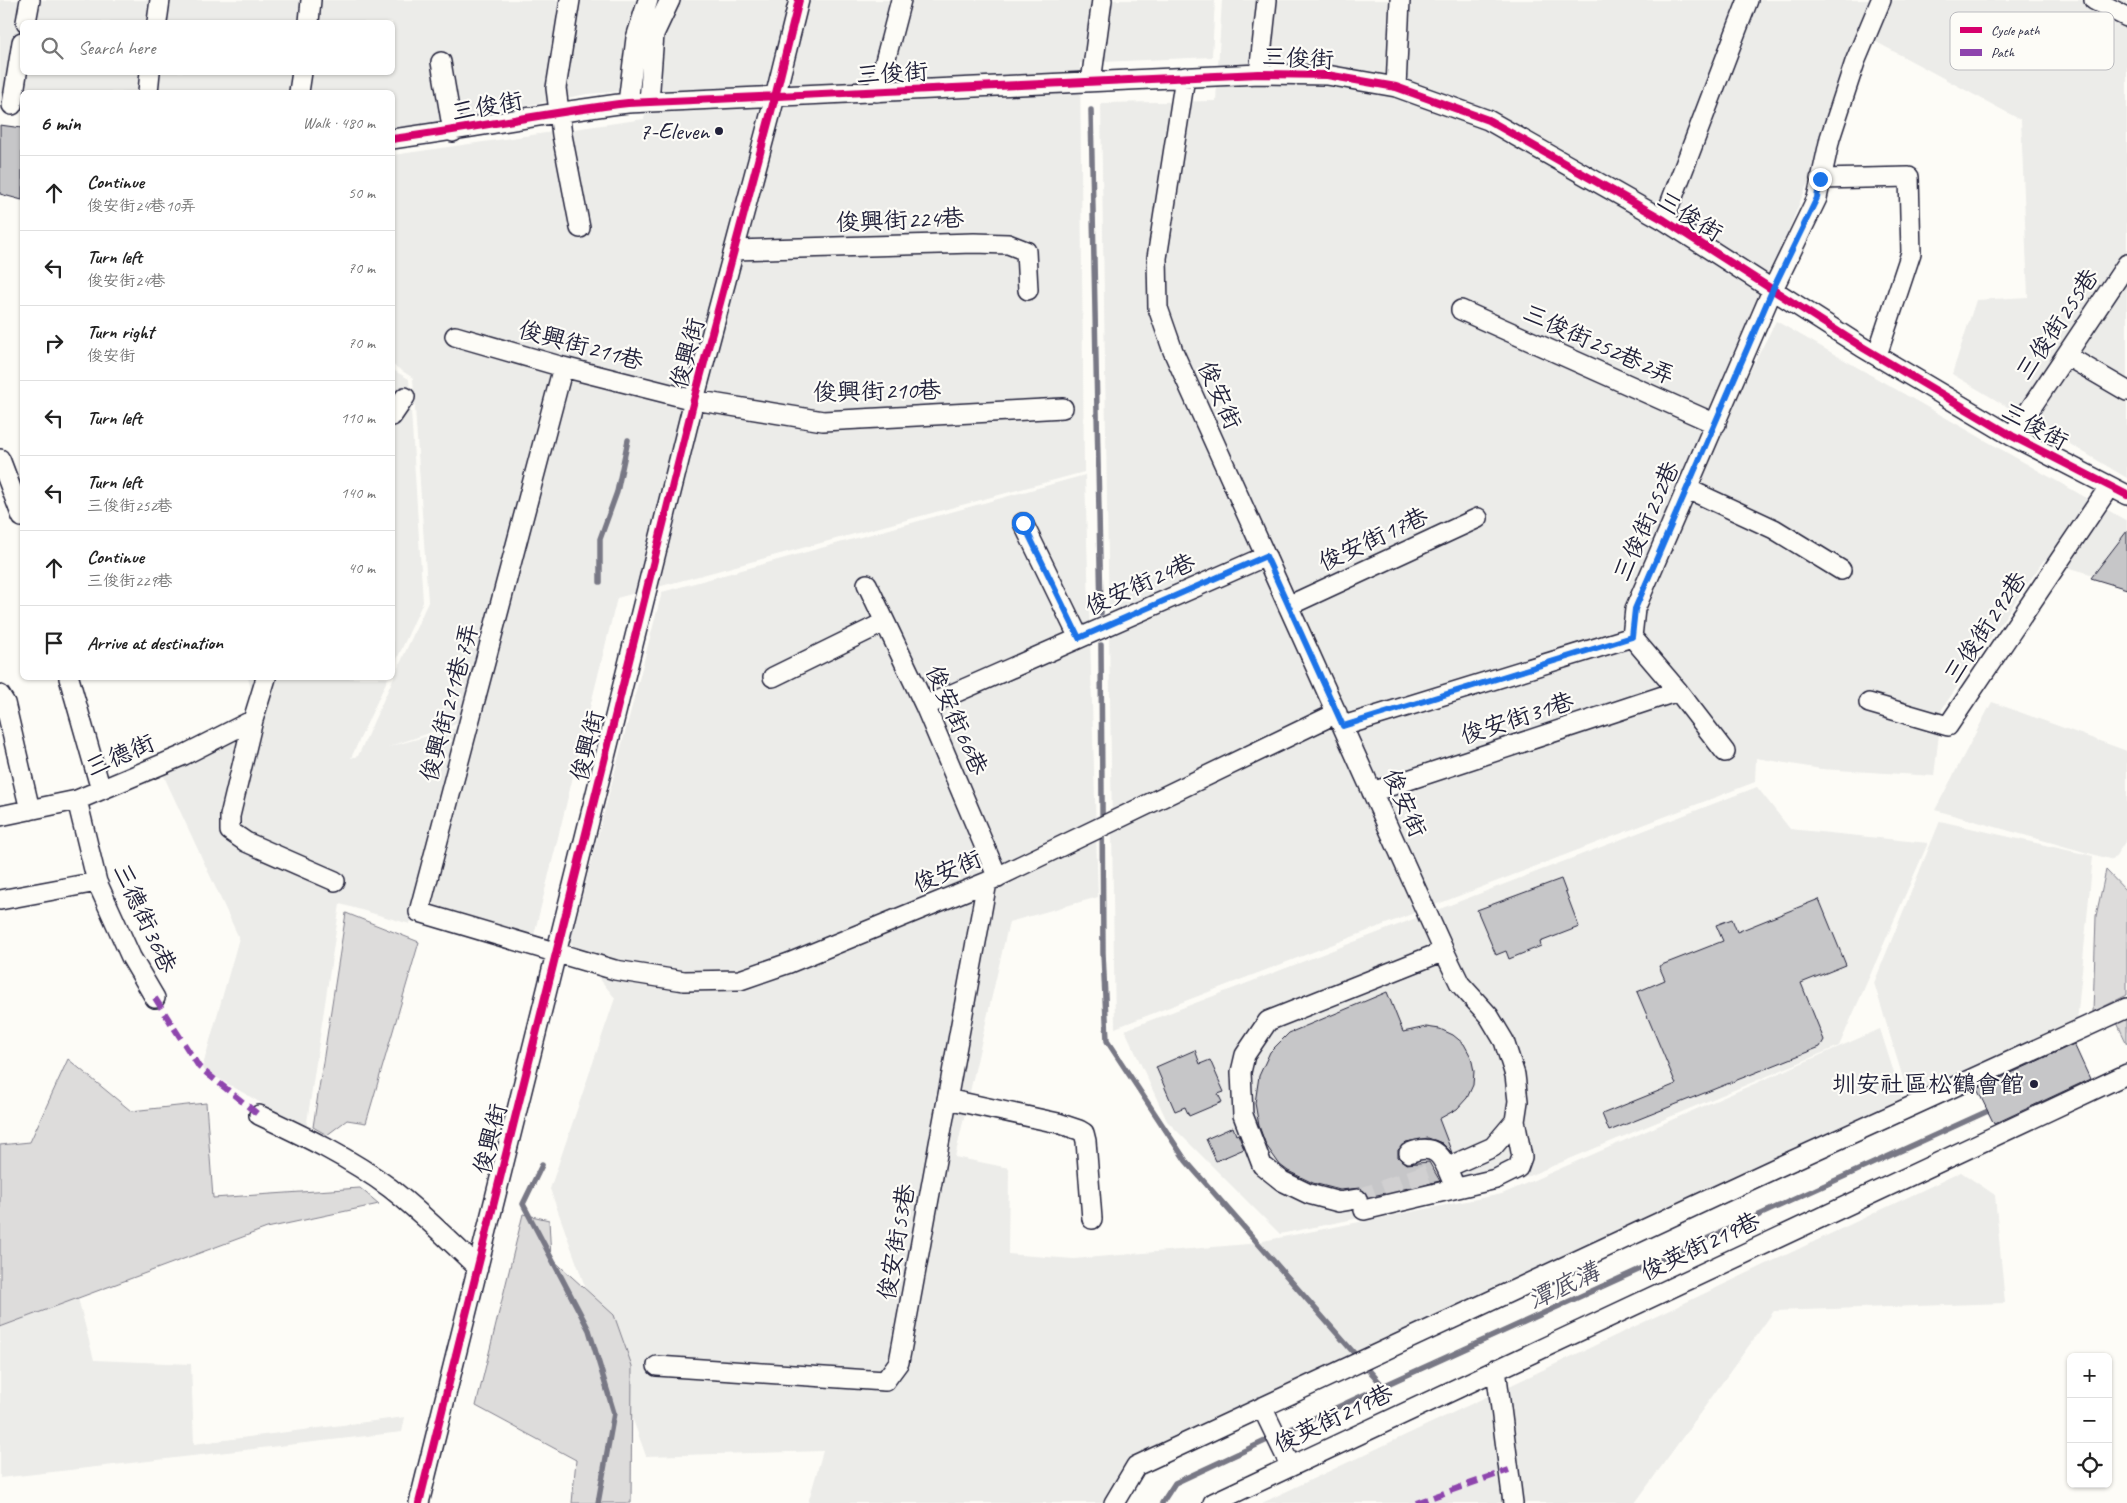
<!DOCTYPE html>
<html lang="en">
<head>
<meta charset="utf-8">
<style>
	body { margin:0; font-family:Caveat,"LXGW WenKai TC",sans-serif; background:#f2f2f2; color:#222 }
	.controls { position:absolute; right:15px; bottom:15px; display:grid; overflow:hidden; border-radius:8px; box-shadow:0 1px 4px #0004 }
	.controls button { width:45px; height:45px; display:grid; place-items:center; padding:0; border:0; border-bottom:1px solid #e0e0e0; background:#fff; color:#222; font:25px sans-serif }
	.stop { position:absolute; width:15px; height:15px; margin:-11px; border:4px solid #1a73e8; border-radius:50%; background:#fff }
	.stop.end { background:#1a73e8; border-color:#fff; box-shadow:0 1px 5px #0008 }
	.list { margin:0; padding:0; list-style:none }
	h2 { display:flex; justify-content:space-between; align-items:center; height:65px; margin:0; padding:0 20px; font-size:21px }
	h2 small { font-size:16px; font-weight:400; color:#767676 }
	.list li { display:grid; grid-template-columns:32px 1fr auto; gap:15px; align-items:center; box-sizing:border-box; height:75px; padding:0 20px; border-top:1px solid #e0e0e0 }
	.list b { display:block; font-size:19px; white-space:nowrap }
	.list p { margin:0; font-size:16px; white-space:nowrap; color:#767676 }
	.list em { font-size:16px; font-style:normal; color:#767676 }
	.icon { flex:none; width:28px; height:28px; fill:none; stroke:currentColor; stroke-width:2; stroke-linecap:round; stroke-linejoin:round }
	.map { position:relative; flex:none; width:2127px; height:1503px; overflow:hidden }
	.search { position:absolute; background:#fff; box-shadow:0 1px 4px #0004; left:20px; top:20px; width:375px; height:55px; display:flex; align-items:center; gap:12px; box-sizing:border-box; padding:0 18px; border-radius:8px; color:#767676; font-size:19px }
	.panel { position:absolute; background:#fff; box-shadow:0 1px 4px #0004; left:20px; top:90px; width:375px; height:590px; border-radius:8px }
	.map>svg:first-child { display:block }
</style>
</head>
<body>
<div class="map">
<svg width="2127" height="1503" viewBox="0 0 2127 1503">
	<rect width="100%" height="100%" fill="#fdfcf7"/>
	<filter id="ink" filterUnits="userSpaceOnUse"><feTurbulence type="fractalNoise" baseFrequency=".02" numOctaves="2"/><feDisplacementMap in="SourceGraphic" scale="10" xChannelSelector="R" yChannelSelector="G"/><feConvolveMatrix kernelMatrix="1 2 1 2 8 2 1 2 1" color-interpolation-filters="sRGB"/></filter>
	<g filter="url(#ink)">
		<path fill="#ecece9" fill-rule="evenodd" d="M0,0H1215L1212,57L1080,63L1084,472L617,598L533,939L429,905L483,715L388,747L461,727L410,924L340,904L306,1129L202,1069L239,938L161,770L259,722L248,678H388L351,758L358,756L428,602L413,378L393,365V155L644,119L652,89L587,94L393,131L392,92H22V101L0,99ZM22,22H392V72H22Z
			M1222,0H2127V478L1952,374L1976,300L2028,297L2021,120L1867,37L1755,313L1630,603L1776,321L2127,521V585L2044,560L1942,709L1934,776L1821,769L1756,758L1755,782L1115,1028L1101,103L1216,101Z
			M393,370L409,379L423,602L393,668Z
			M1085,475L1098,897L1009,922L955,1157L1009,1168L1008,1254L1074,1259L1248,1244L1502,1194L1880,1029L1903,1101L1129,1458L1102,1503H808L823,1451L646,1456L550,1189L615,998L570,942L662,592Z
			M1992,702L2127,751V839L2113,860L1935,810Z
			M1757,787L1790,829L1928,843L1839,1046L1493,1191L1280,1234L1167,1121L1125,1030Z
			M1940,821L2093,856L2077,1022L1909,1098L1874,983Z
			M1961,1172L1995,1195L2005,1303L1774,1311L1635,1503H1262Z
			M78,1298L94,1360L191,1364L194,1444L405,1417L402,1432L0,1478V1327Z"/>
		<path fill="#dddcdb" stroke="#807f8b" d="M2106,870L2127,892V995L2093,1012L2096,916Z
			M346,913L419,942L366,1123L347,1120L327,1135L313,1127Z
			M2127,1008V1044L2113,1014Z
			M68,1059L131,1111L206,1103L213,1198L360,1188L379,1204L267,1228L0,1327V1145L30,1142Z
			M523,1214L549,1220L551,1258L614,1315L632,1366L631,1503H572L576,1460L476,1406Z"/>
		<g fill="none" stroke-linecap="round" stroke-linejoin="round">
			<path stroke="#787885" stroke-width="5.5" d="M1091,110L1101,613
				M600,582V539L617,492L628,440
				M1101,645L1103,953L1107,1041L1186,1161L1354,1353
				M542,1165L523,1204L589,1330L614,1413L598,1503
				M1368,1369L1383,1386
				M1162,1503L1175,1483L1383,1386L1988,1111"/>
		</g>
		<path fill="#c6c6c8" stroke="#22223b" d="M0,125L22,128V200L0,194Z
			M2127,531V589L2091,578Z
			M1561,879L1579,927L1540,942L1541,946L1509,959L1506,951L1496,955L1477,910Z
			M1819,899L1846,965L1801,983L1824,1040L1820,1047L1609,1131L1602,1114L1676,1084L1637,992L1665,980L1659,966L1723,941L1716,925L1732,919L1737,932Z
			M1387,992L1403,1032L1426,1027L1440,1029L1453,1035L1464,1044L1471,1057L1474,1071L1473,1085L1467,1098L1457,1109L1439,1119L1452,1153L1442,1143L1428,1138L1406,1142L1398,1150V1157L1406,1164L1429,1162L1440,1181L1368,1197L1366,1192L1360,1188L1340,1190L1313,1183L1288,1171L1280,1165L1266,1145L1259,1126L1255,1103L1259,1076L1270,1052L1289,1033Z
			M2074,1044L2090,1079L1994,1124L1977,1089Z
			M1195,1050L1200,1064L1210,1060L1224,1092L1218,1094L1222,1102L1189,1116L1185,1107L1175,1111L1156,1067Z
			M1233,1127L1236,1135L1238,1134L1244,1149L1216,1161L1206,1139Z"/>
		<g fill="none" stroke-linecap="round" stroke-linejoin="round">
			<path stroke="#d1d0d1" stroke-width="19" stroke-dasharray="19 9" stroke-linecap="butt" d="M1357,1199L1457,1163"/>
			<g stroke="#22223b" stroke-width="22">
				<path id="minor" d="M570,0L556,88L562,135L580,228
					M2094,0L2127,17
					M26,22L30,0
					M157,22L160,0
					M309,22L311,0
					M441,62L453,132
					M1259,74L1267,0
					M1185,77L1157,258L1158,308L1173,351L1444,951L1460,984L1489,1016L1504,1041L1515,1075L1518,1101L1515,1121L1493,1147L1457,1163
					M1091,82L1102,0
					M1396,87L1400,0
					M148,92L150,72
					M299,92L302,72
					M877,92L901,0
					M649,102L654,34L670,0
					M628,103L636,38L648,0
					M12,105L22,42
					M392,139C471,129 549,112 628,103L1259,74L1327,75L1396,87L1488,120L1664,220L1862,347L2012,436L2127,495
					M1820,179L1909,177L1911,253L1877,355
					M1664,220L1748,0
					M734,250L974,243L1008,244L1026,251L1028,290
					M1461,310L1716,424
					M455,336L563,367L694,400L823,421L1063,408
					M2067,356L2127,391
					M563,367L419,912L615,970L684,981L740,980L789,963L987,882L1337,713
					M392,416L405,397
					M2012,436L2127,264
					M0,459L22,517
					M1688,489L1774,529L1841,570
					M1023,523L1079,638
					M867,584L925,706L998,878
					M1288,606L1478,518
					M773,677L885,622
					M69,678L101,790
					M266,678L253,720L230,816V831L246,842L335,881
					M0,695L5,703L30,810
					M1869,703L1948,726L2109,487
					M925,706L1266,556
					M1343,726L1632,637
					M1725,752L1678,691L1632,637L1635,609L1772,291L1817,198L1830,138L1855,62L1881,0
					M1372,792L1678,691
					M77,800L97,882L131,957L155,998
					M0,816L77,800L184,755L253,720
					M0,900L97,882
					M947,1099L1058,1123L1079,1130L1084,1133L1086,1141L1092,1219
					M259,1115C304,1136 350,1158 390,1188C421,1212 450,1241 478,1268
					M1409,1153C1441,1140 1444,1163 1455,1187
					M1357,1199L1339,1202L1309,1194L1282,1181L1262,1165L1243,1115L1241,1072L1245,1055L1268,1021L1444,951
					M1364,1210L1496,1179L1518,1168L1522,1157L1515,1121
					M657,1366L885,1381L899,1362L987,882
					M1496,1369L1513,1503
					M1262,1407L1290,1465
					M419,1503L694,400L775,97L799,0
					M1114,1503L1136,1466L1776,1168L2127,1008
					M1213,1503L2127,1074"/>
			</g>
			<use href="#minor" stroke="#fdfcf7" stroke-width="19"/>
			<path stroke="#8e44ad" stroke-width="6" stroke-dasharray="12 6" stroke-linecap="butt" d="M155,998L199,1067L259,1115
				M1416,1503L1509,1470"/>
			<g stroke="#fdfcf7" stroke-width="11">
				<path id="cycleway" d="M392,139C471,129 549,112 628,103L1259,74L1327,75L1396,87L1488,120L1664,220L1862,347L2012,436L2127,495
					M419,1503L694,400L775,97L799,0"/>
			</g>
			<use href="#cycleway" stroke="#d6006c" stroke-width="8"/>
		</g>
	</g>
	<g fill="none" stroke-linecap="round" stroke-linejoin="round" filter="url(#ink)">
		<path stroke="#1a73e8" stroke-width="6" d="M1023,523L1079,638L1266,556L1343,726L1632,637L1635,609L1772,291L1817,198L1820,179"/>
	</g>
	<g fill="#22223b" stroke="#fdfcf7" stroke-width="2">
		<circle cx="719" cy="131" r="5"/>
		<circle cx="2034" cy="1084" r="5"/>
	</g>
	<g text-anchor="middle" stroke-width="4.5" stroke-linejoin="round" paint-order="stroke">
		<g font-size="24" fill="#22223b" stroke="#fdfcf7">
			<text transform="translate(1298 58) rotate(3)" y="8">三俊街</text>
			<text transform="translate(892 73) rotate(-3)" y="8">三俊街</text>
			<text transform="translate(487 106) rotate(-10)" y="8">三俊街</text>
			<text transform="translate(1690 216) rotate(32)" y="8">三俊街</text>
			<text transform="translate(900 220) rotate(-2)" y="8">俊興街224巷</text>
			<text transform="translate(2057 324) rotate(-56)" y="8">三俊街255巷</text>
			<text transform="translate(1599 344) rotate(24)" y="8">三俊街252巷2弄</text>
			<text transform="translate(581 345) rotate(15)" y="8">俊興街211巷</text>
			<text transform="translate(687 353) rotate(-75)" y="8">俊興街</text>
			<text transform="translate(877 391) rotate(-1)" y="8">俊興街210巷</text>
			<text transform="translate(1220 395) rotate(66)" y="8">俊安街</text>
			<text transform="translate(2035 426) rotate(29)" y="8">三俊街</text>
			<text transform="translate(1646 521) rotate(-66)" y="8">三俊街252巷</text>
			<text transform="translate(1373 539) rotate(-25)" y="8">俊安街17巷</text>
			<text transform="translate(1140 584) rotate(-24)" y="8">俊安街24巷</text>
			<text transform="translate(1985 627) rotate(-56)" y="8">三俊街292巷</text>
			<text transform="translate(449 702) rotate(-75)" y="8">俊興街211巷7弄</text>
			<text transform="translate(1517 718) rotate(-18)" y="8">俊安街31巷</text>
			<text transform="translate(957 720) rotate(66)" y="8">俊安街66巷</text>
			<text transform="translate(587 746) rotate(-76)" y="8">俊興街</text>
			<text transform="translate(120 755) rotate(-23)" y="8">三德街</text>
			<text transform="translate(1405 803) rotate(66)" y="8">俊安街</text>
			<text transform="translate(947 871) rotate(-23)" y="8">俊安街</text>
			<text transform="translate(145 918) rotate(65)" y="8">三德街36巷</text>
			<text transform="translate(490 1139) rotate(-76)" y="8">俊興街</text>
			<text transform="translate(896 1242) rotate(-80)" y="8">俊安街53巷</text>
			<text transform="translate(1700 1246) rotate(-25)" y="8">俊英街219巷</text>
			<text transform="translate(1333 1418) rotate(-25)" y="8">俊英街219巷</text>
		</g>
		<g font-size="24" fill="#22223b" stroke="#fdfcf7" text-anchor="end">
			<text x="709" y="139">7-Eleven</text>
			<text x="2024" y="1092">圳安社區松鶴會館</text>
		</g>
		<g font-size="25" font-style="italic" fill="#545466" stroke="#fdfcf7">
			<text transform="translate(1563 1285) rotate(-25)" y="9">潭底溝</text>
		</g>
	</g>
	<rect x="1950" y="12" width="164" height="58" rx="8" fill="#fdfcf7" stroke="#bbbbbf" stroke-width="1"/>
	<rect x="1960" y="27" width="22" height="6" fill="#d6006c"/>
	<rect x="1960" y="49" width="22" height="7" fill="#8e44ad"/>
	<g font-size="14" fill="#22223b">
		<text x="1991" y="35">Cycle path</text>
		<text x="1991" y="57">Path</text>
	</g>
</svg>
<div class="controls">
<button>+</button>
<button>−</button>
<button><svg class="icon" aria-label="locate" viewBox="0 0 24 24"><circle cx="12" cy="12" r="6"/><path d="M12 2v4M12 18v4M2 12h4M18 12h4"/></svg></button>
</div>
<div class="stop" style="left:1023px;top:523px"></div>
<div class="stop end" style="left:1820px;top:179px"></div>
<div class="search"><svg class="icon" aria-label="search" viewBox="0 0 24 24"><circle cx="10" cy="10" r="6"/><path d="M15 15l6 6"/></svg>Search here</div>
<section class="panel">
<h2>6 min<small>Walk · 480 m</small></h2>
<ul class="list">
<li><svg class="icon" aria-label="ahead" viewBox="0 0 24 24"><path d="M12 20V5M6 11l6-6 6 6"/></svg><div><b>Continue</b><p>俊安街24巷10弄</p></div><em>50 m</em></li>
<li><svg class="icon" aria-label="left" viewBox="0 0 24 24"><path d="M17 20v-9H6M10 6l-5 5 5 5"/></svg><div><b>Turn left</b><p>俊安街24巷</p></div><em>70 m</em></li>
<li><svg class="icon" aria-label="right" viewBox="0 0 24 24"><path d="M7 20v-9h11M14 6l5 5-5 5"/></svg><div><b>Turn right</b><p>俊安街</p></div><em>70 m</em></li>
<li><svg class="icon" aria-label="left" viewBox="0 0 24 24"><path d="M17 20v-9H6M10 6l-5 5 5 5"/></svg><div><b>Turn left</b></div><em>110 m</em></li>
<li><svg class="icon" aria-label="left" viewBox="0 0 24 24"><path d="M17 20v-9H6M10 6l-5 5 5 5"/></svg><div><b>Turn left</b><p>三俊街252巷</p></div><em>140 m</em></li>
<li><svg class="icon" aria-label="ahead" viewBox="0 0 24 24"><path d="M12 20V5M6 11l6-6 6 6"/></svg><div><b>Continue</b><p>三俊街229巷</p></div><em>40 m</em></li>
<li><svg class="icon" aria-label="arrive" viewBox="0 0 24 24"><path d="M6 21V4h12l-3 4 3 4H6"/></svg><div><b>Arrive at destination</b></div></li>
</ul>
</section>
</div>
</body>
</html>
